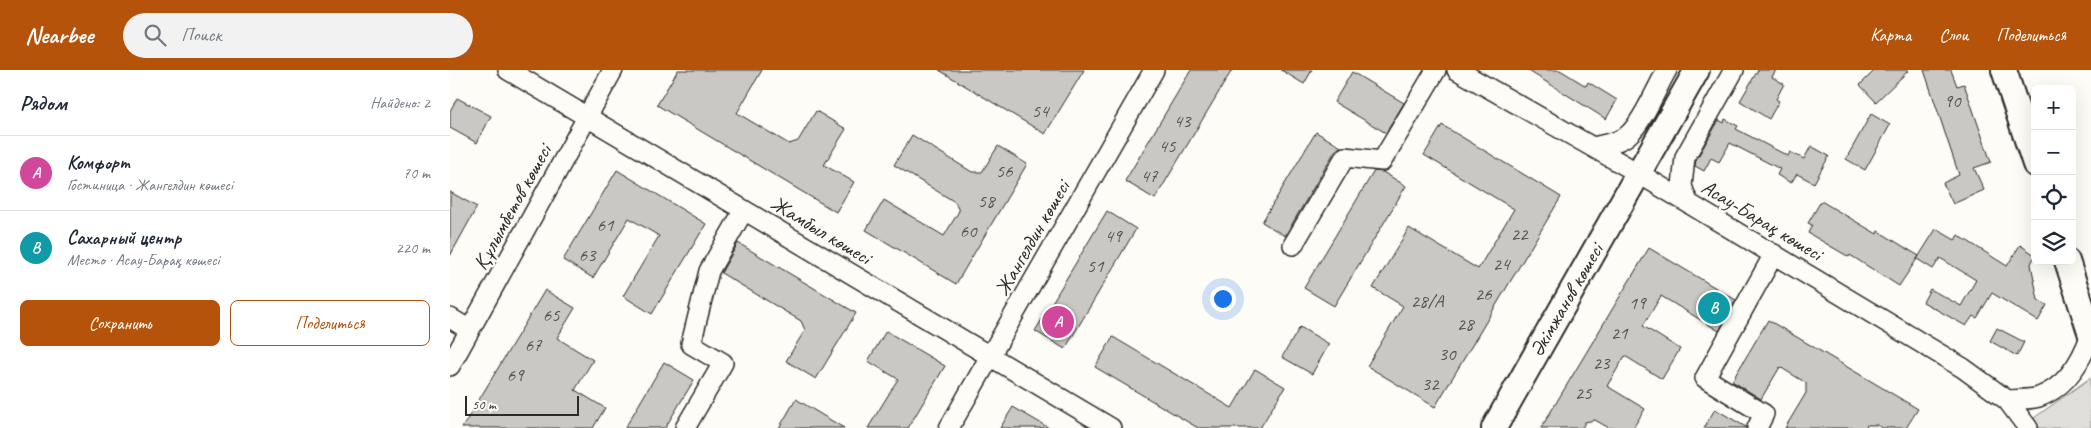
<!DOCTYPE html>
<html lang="ru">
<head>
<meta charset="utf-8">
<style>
	body { margin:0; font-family:Caveat,sans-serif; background:#f2f2f3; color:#1f2937 }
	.controls { position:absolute; right:15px; top:15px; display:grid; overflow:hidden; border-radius:8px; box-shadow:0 5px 20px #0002 }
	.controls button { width:45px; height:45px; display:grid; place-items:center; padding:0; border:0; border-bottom:1px solid #e0e1e3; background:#fff; color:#1f2937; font:25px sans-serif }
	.scale { position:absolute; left:15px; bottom:12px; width:114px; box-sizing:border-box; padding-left:5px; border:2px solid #2b2b2b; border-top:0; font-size:14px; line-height:18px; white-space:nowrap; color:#2b2b2b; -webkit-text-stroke:4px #fdfcf7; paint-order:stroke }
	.you { position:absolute; left:772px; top:228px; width:18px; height:18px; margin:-12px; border:4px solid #fff; border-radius:50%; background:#1a73e8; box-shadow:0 0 0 8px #1a73e833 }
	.badge { display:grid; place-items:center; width:32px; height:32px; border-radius:50%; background:#b45309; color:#fff; font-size:16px; font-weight:700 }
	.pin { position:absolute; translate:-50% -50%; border:2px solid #fff; box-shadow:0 1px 5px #0006 }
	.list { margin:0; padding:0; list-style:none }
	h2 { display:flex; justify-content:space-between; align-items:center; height:65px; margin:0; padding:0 20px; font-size:21px }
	h2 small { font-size:16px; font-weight:400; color:#747a83 }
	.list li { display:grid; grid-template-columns:32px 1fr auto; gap:15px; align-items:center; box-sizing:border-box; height:75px; padding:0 20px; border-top:1px solid #e0e1e3 }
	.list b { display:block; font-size:19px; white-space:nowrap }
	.list p { margin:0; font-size:16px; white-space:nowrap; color:#747a83 }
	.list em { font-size:16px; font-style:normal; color:#747a83 }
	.actions { display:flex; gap:10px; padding:15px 20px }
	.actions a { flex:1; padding:11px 0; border:1px solid #b45309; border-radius:8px; text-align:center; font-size:18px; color:#b45309 }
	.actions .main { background:#b45309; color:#fff }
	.icon { flex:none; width:28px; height:28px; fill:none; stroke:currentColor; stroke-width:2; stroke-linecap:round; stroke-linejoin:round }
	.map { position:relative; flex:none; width:1641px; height:358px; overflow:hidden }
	header { display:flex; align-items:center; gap:30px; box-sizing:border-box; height:70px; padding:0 25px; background:#b45309; color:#fff }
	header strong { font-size:24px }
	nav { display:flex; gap:28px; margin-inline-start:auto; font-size:18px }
	.search { width:350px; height:45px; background:#f2f2f3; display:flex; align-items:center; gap:12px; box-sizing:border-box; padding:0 18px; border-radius:28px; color:#747a83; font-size:19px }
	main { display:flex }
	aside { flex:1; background:#fff }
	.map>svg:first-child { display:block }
</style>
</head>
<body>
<header>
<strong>Nearbee</strong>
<div class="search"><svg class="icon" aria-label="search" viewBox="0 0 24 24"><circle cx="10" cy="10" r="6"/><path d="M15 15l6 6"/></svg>Поиск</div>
<nav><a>Карта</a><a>Слои</a><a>Поделиться</a></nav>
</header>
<main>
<aside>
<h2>Рядом<small>Найдено: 2</small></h2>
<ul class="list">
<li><span class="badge" style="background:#d1479c">A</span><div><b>Комфорт</b><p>Гостиница · Жангелдин көшесі</p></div><em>70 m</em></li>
<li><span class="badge" style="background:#0f9aa8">B</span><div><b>Сахарный центр</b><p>Место · Асау-Барақ көшесі</p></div><em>220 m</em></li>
</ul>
<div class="actions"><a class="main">Сохранить</a><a>Поделиться</a></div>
</aside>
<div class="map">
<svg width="1641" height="358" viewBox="0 0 1641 358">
	<rect width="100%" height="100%" fill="#fdfcf7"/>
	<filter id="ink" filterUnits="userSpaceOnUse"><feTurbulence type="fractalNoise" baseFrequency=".02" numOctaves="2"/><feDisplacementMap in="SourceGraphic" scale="10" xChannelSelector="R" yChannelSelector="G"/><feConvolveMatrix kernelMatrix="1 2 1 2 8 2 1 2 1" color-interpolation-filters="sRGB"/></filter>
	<g filter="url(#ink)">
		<path fill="#dfdeda" stroke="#858482" d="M1640,308L1641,358H1589L1581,350Z"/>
		<path fill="#c9c8c4" stroke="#2b2b2b" d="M228,0H312L287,43L339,74L348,71L366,41L396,59L374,95L404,112L386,142L207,35Z
			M489,0H634L595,64Z
			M741,0H782L705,129L675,111Z
			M831,0H862L854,14Z
			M1077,0H1110L1136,16L1138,12L1167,30L1156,49Z
			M1308,0H1326L1322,7L1334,14L1326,29L1329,31L1319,49L1290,31Z
			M1425,0H1459L1426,32L1410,15Z
			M1474,0H1501L1507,16L1514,14L1541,92L1524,98L1534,120L1503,134L1493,113L1509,105Z
			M902,2L954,33L936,63L884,32Z
			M7,28L41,46L27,73L0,58V41Z
			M1421,44L1440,55L1415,100L1396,89Z
			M1275,49L1288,56L1286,59L1338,86L1340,82L1354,89L1361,76L1379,86L1364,113L1347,104L1341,113L1327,105L1330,99L1280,73L1269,92L1261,88L1254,101L1245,96L1246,90L1269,50L1274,53Z
			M992,55L1111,127L985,337L917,296L953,236L923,218L959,158L1028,199L1064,139L974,85Z
			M866,62L891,77L885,81L835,166L812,152Z
			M462,65L522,102H532L548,76L577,94L506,214L416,160L434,130L494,166L509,141L505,132L444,95Z
			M167,100L256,154L202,244L173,226L209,166L179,148L143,208L113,190Z
			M924,101L933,102L956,116L884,236L854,218Z
			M0,122L27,137L0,186Z
			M1371,131L1427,164L1428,161L1469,186L1449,216L1400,185L1399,187L1358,163L1362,155L1358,153Z
			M657,141L686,159L615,279L585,261Z
			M1486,159L1505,170L1508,165L1557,196L1570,175L1585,185L1581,194L1588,230L1597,235L1588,251L1542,223L1527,248L1523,246L1516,256L1473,232L1480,219L1511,236L1526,210L1490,188L1483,199L1467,189Z
			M288,173L406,243L366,309L336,291L355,260L351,251L271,203Z
			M1199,178L1286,230L1269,261L1211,226L1193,256L1230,279L1212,309L1175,286L1157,316L1195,339L1183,358H1159L1145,350L1135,352L1132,358H1091Z
			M95,220L125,238L107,268L143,290L125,320L155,338L143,358H12Z
			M1318,250L1468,339L1456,358H1432L1427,355H1417L1415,358H1335L1356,323V313L1330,297L1311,329L1282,311Z
			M850,257L879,274L862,304L832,287Z
			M1547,258L1574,272L1567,286L1540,271Z
			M436,261L495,296L458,358H418L448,309L418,291Z
			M663,267L782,338L805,299L835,317L810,358H748L645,297Z
			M214,292L244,310L215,358H175Z
			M346,329L372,345L394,358H329Z
			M563,337L599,358H550Z
			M1265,339L1296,357V358H1254Z"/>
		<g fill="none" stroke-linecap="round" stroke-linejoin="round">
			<g stroke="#2b2b2b" stroke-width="22">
				<path id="minor" d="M58,0L661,358
					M1007,0L1188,103L1513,298L1557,330L1578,358
					M1143,77C1154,74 1170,73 1179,64C1193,52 1207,17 1217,0
					M1238,132L1232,116L1235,87L1284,0
					M843,175L895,87L932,91L986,0
					M0,248L20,260
					M0,296L163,0
					M1557,330C1567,329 1580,330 1589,327C1616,317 1632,290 1641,264
					M235,358L273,293L241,274L259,201L294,140
					M499,358L704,0
					M1307,358L1314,344L1255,308L1324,184"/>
			</g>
			<g stroke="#2b2b2b" stroke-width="28">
				<path id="major" d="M1554,0L1585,94
					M1617,191L1641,265
					M1044,358L1247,0"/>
			</g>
			<use href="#minor" stroke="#fdfcf7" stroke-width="19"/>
			<use href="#major" stroke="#fdfcf7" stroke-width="24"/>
		</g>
	</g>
	<g text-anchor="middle" stroke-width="5" stroke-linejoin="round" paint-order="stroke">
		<g font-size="19" fill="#525251">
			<text x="1502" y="37">90</text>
			<text x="590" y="47">54</text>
			<text x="732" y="57">43</text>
			<text x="717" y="82">45</text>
			<text x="554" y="107">56</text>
			<text x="699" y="112">47</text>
			<text x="536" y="137">58</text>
			<text x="155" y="161">61</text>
			<text x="518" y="167">60</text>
			<text x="1069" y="170">22</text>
			<text x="663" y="172">49</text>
			<text x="137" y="191">63</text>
			<text x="1051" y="200">24</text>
			<text x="645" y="202">51</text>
			<text x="1033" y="230">26</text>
			<text x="977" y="237">28/А</text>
			<text x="1187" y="239">19</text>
			<text x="101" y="251">65</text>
			<text x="1015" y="260">28</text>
			<text x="1169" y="269">21</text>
			<text x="83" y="281">67</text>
			<text x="997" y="290">30</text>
			<text x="1151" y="299">23</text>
			<text x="65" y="311">69</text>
			<text x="980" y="320">32</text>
			<text x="1133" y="329">25</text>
		</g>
		<g font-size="21" fill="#2b2b2b" stroke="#fdfcf7">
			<text transform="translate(62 137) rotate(-61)" y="7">Құлымбетов көшесі</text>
			<text transform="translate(1312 150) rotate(31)" y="7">Асау-Барақ көшесі</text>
			<text transform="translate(371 160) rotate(31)" y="7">Жамбыл көшесі</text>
			<text transform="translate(582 168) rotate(-60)" y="7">Жангелдин көшесі</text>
			<text transform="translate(1116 230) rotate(-60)" y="7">Әкімжанов көшесі</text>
		</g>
	</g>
</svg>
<div class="controls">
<button>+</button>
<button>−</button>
<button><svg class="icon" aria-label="locate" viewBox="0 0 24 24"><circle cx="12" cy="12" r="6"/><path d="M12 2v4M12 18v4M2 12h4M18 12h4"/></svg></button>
<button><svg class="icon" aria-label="layers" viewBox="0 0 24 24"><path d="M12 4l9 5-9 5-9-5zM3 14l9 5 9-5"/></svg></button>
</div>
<div class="scale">50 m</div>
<div class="you"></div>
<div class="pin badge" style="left:608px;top:252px;background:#d1479c">A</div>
<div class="pin badge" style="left:1264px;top:238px;background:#0f9aa8">B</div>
</div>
</main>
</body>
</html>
